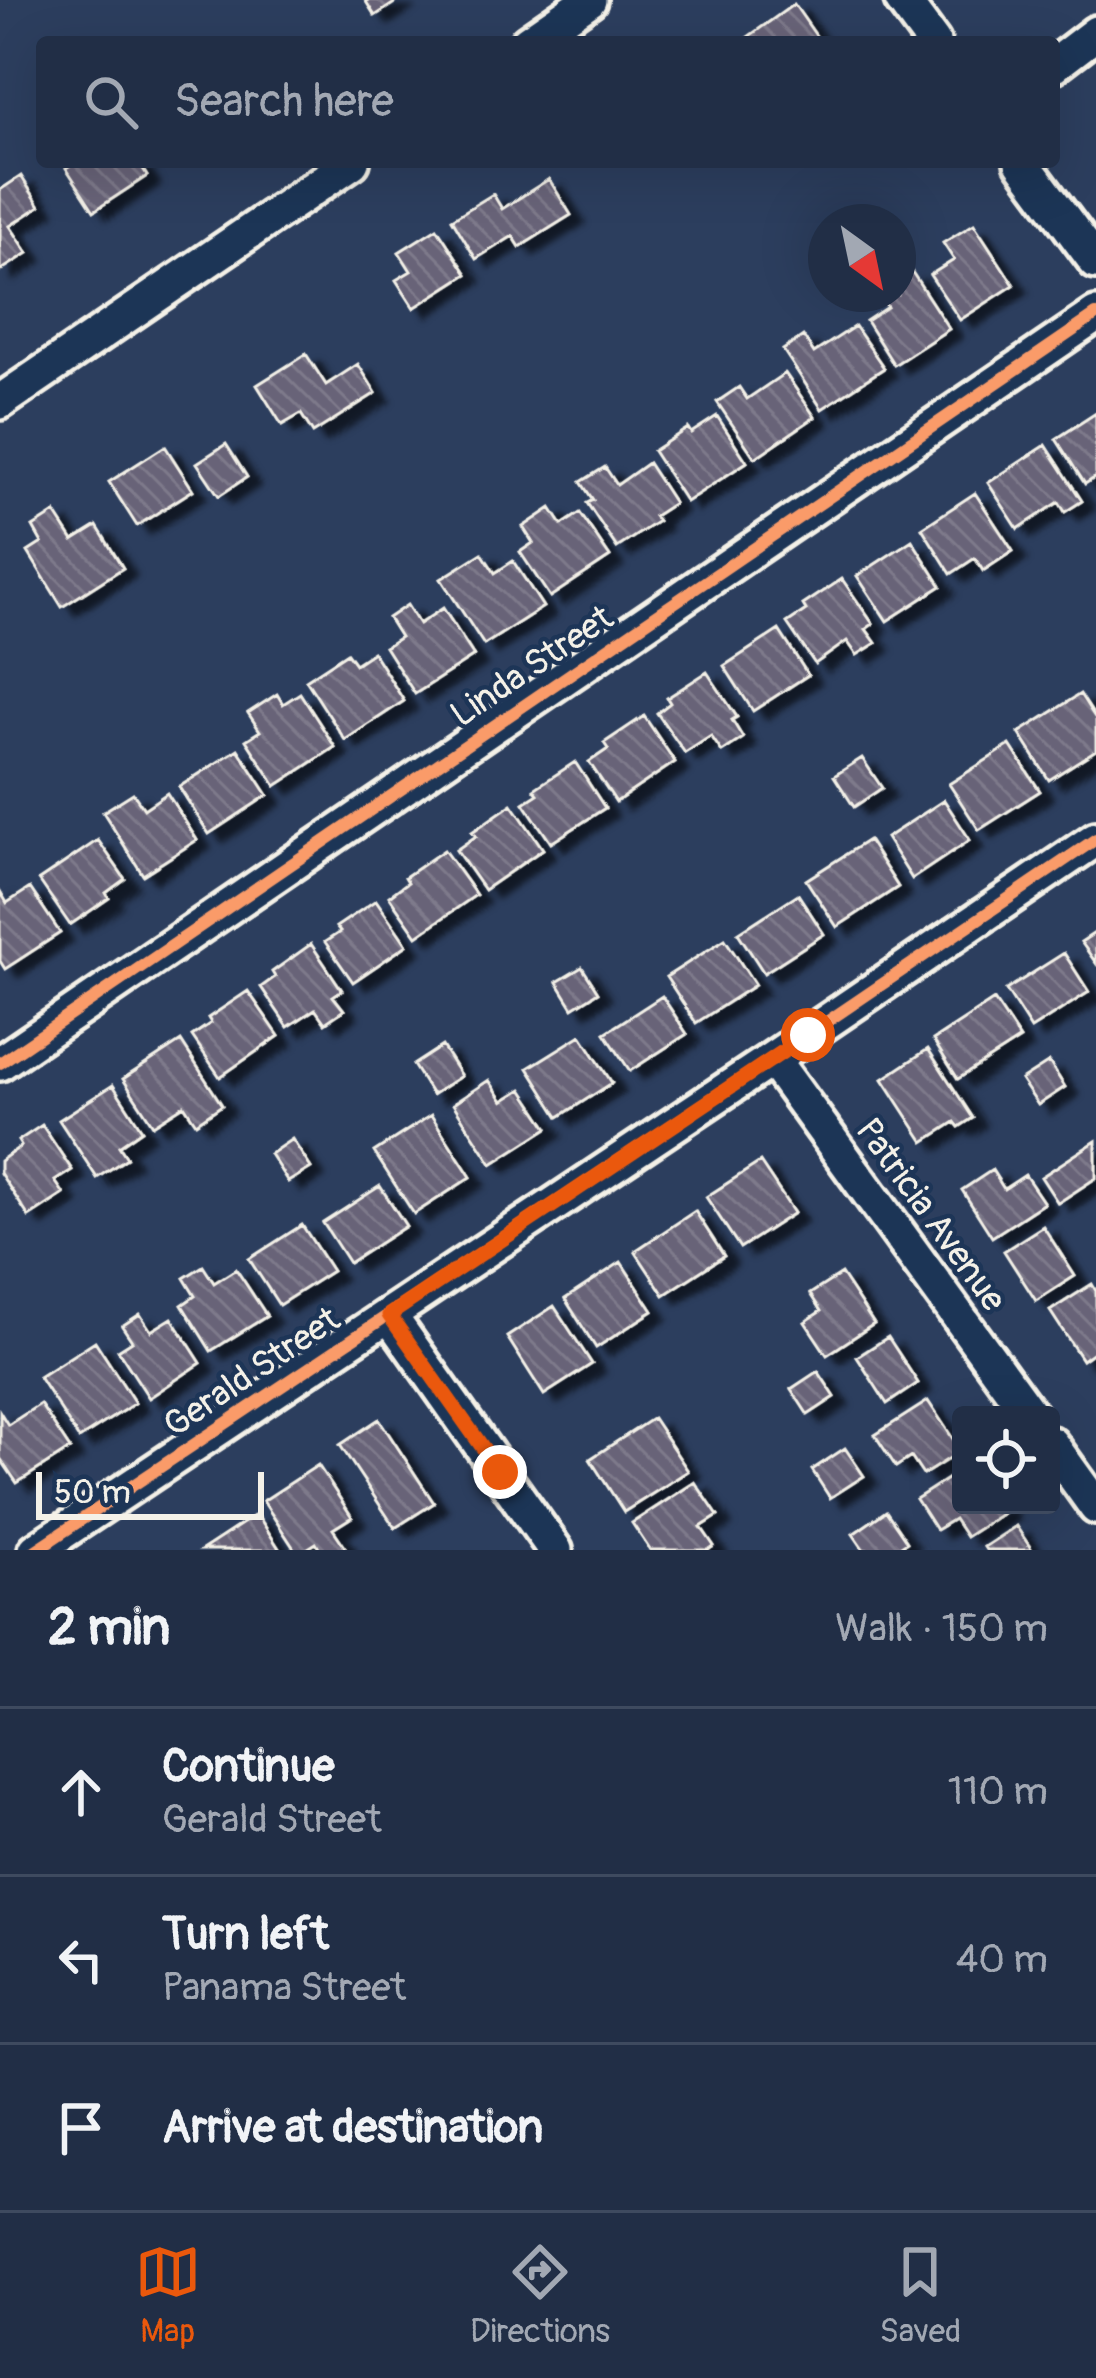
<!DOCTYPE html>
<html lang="en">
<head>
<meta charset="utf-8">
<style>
	body { margin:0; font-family:Pangolin,sans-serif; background:#2d3a51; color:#f1f3f6 }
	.controls { position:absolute; right:36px; bottom:36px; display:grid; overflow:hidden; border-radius:12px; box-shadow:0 12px 48px #0002 }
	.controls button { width:108px; height:108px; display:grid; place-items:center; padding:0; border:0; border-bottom:3px solid #3e4a5f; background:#212e46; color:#f1f3f6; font:60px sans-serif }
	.compass { position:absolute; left:808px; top:204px; width:108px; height:108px; border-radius:50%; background:#212e46; box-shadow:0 12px 48px #0002; rotate:147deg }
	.scale { position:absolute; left:36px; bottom:30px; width:228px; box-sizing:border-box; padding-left:12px; border:6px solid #f4f1e8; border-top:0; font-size:33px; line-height:42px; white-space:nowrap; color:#f4f1e8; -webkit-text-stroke:9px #1d3557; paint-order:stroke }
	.stop { position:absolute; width:36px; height:36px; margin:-27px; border:9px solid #ea580c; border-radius:50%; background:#fff }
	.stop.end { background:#ea580c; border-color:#fff; box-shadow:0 3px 12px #0008 }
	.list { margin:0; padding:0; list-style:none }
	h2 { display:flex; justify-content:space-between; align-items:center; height:156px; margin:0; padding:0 48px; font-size:51px }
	h2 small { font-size:39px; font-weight:400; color:#a2a8b3 }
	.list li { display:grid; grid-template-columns:78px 1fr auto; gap:36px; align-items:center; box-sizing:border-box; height:168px; padding:0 48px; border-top:3px solid #3e4a5f }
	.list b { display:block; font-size:45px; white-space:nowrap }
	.list p { margin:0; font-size:39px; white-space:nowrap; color:#a2a8b3 }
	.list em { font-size:39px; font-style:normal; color:#a2a8b3 }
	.icon { flex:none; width:66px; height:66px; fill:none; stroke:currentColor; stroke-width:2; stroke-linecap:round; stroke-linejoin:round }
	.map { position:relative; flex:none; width:1096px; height:1550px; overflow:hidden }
	.search { position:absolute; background:#212e46; box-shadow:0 12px 48px #0002; left:36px; right:36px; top:36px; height:132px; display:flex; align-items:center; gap:30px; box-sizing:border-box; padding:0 42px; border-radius:12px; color:#a2a8b3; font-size:45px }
	.sheet { height:660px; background:#212e46 }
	nav { display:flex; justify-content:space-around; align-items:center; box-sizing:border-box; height:168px; border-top:3px solid #3e4a5f; background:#212e46; font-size:33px; color:#a2a8b3 }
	nav a { display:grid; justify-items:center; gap:6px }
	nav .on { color:#ea580c }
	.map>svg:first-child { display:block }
</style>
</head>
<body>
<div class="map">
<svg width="1096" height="1550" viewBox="0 0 1096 1550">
	<defs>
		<pattern id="building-back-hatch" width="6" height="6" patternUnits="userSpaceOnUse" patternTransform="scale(3)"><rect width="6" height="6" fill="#686378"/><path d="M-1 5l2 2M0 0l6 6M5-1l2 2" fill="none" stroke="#7e7a8b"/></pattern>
		<filter id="shadow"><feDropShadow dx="13" dy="8" stdDeviation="3" flood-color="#0009"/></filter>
	</defs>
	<rect width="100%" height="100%" fill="#2c3e5e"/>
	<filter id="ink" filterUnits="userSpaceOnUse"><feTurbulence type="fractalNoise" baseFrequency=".00833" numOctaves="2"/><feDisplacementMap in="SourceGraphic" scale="24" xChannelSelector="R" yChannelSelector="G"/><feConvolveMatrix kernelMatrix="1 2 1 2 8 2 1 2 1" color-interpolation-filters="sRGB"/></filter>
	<g filter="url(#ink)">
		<path fill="url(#building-back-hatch)" stroke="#f4f1e8" stroke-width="3" filter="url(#shadow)" d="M365,0H399L375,16Z
			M794,4L819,40L817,42H741Z
			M75,162H138L147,176L94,211L66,168Z
			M21,176L40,206L10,226L28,253L0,271V190Z
			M549,179L571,215L520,247L513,236L476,259L452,219L493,194L502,209Z
			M974,224L1014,285L960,320L930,275L954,260L943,243Z
			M437,228L467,274L414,308L396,280L411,271L399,252Z
			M912,272L949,329L894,365L866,321L887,307L878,294H898V281Z
			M855,326L884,368L822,409L783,350L803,336L814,353Z
			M306,354L326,385L358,364L376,393L313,433L301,414L282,425L257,385Z
			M785,373L815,417L755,458L717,402L739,387L747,399Z
			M1096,413V477L1085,484L1056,439Z
			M717,416L747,462L686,502L653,451L688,428L691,433Z
			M226,444L247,477L219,496L197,463Z
			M1046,445L1082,501L1065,512L1059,502L1018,529L988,483Z
			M165,446L193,490L137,526L109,482Z
			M648,463L674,503L654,516L658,521L617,548L587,503L593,500L581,482L605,467L617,485Z
			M975,493L1013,551L983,571L975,558L951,574L922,528Z
			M551,508L562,525L580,513L610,557L550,597L520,552L533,543L523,527Z
			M55,513L73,541L97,526L123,568L62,607L28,552L42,543L33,527Z
			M912,540L941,586L887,621L857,576Z
			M482,553L495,573L513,561L543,607L484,645L441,579Z
			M842,579L873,624L866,629L876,643L857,655L847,641L815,664L787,623L806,610L803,605Z
			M407,605L419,624L443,608L474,656L415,694L385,647L400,637L388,618Z
			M779,630L808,675L753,711L724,666Z
			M373,652L404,701L345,740L306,680L347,653L355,664Z
			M707,672L737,717L732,720L743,738L722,752L711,736L685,753L657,713L670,703L667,698Z
			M300,693L335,747L276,786L246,740L260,731L248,713L277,694L283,704Z
			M1080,694L1096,719V750L1049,780L1019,733Z
			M644,716L675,762L616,802L589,762L608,749L604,743Z
			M1010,745L1040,791L979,830L949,784Z
			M238,749L268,795L209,834L179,787Z
			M862,758L882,788L854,807L834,776Z
			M575,762L605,808L551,843L524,803L538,794L534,789Z
			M133,793L144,809L167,793L197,840L143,875L103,812Z
			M944,800L970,840L912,879L886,838Z
			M512,804L543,849L484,890L456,850L476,836L472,832Z
			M98,840L125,879L106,893L109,898L70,925L39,880Z
			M868,840L898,887L837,927L806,880Z
			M444,850L476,895L417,936L389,896L408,882L405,877Z
			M30,888L60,933L5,969L0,961V891L7,903Z
			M798,894L824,934L764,973L738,933Z
			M376,900L407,945L353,982L325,942L340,932L336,927Z
			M1096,932V963L1081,942Z
			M725,939L755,985L696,1023L666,977Z
			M311,944L342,990L333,996L344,1010L325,1023L315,1009L288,1027L261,987L275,977L272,972Z
			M1064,953L1089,992L1031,1029L1006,990Z
			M582,967L598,992L573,1008L557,982Z
			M248,991L279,1036L220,1077L192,1036L211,1023L208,1018Z
			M662,996L687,1034L630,1071L605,1033Z
			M994,1000L1020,1039L958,1079L933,1040Z
			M581,1035L612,1083L559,1117L528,1068Z
			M181,1041L222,1105L196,1123L184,1105L153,1125L123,1079Z
			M442,1046L461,1076L432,1095L413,1065Z
			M928,1049L973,1118L959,1127L955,1122L924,1142L883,1079Z
			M1049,1062L1065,1087L1038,1105L1021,1080Z
			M489,1080L503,1101L522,1089L548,1128L492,1164L453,1104Z
			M113,1085L142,1130L119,1146L127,1158L97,1178L59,1120Z
			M431,1115L471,1177L414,1214L374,1152Z
			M42,1125L72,1170L55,1181L64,1194L29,1217L0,1173V1161L21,1146L18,1141Z
			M292,1139L311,1168L288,1182L270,1154Z
			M1096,1141V1178L1058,1203L1041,1177Z
			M760,1162L794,1213L740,1248L706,1197Z
			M992,1170L1004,1189L1025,1175L1044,1203L992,1237L962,1190Z
			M380,1186L406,1226L349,1263L323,1223Z
			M695,1211L724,1256L664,1295L635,1251Z
			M302,1225L332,1271L279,1305L249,1259Z
			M1043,1226L1075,1276L1036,1301L1004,1251Z
			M621,1262L653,1311L596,1348L565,1299Z
			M203,1266L214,1283L236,1269L267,1316L211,1351L182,1305L195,1296L184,1278Z
			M841,1274L874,1324L827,1355L805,1322L821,1311L810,1294Z
			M1092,1284L1096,1291V1350L1082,1360L1050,1311Z
			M554,1306L592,1364L544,1395L507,1337Z
			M140,1314L151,1331L172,1318L201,1363L149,1398L118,1350L132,1341L122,1326Z
			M888,1337L918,1383L887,1404L857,1357Z
			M95,1341L135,1403L79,1439L39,1377Z
			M818,1371L835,1397L808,1415L791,1389Z
			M928,1401L961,1451L923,1475L911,1457L896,1467L875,1435Z
			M40,1404L70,1449L17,1483L0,1458V1412L8,1425Z
			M653,1418L688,1471L624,1512L590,1459Z
			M379,1419L434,1503L395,1528L340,1445Z
			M845,1448L864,1476L830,1498L812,1470Z
			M318,1465L352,1517L333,1529L345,1547L341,1550H320L316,1543L305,1550H295L263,1501Z
			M961,1470V1505H1002L1006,1511L966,1537L954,1519L936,1530L916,1499Z
			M695,1482L718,1516L701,1527L714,1546L708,1550H650L632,1523Z
			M886,1511L907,1542L895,1550H864L853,1534Z
			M257,1514L280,1550H202Z
			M1016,1526L1032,1550H986L984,1547Z"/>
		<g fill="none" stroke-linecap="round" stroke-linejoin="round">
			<g stroke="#f4f1e8" stroke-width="42">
				<path id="minor" d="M902,0L933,42
					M528,42L589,0
					M1054,65L1096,33
					M1022,162L1096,262
					M0,402L352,162
					M772,1059L1030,1415
					M0,1063L1096,315
					M389,1315L555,1550
					M1051,1444L1096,1507
					M36,1550L772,1059L1096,839"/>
			</g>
			<use href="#minor" stroke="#1d3557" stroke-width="33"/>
			<g stroke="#1d3557" stroke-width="20">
				<path id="cycleway" d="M0,1063L1096,315
					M36,1550L772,1059L1096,839"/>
			</g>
			<use href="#cycleway" stroke="#fa9b69" stroke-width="12"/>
		</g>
	</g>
	<g fill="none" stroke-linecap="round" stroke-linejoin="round" filter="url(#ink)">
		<path stroke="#ea580c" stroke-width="15" d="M500,1472L389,1315L808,1035"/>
	</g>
	<g text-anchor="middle" stroke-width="9" stroke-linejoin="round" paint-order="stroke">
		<g font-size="36" fill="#f4f1e8" stroke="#1d3557">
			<text transform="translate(531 665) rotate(-34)" y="13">Linda Street</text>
			<text transform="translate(932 1214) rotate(54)" y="13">Patricia Avenue</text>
			<text transform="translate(251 1371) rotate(-34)" y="13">Gerald Street</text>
		</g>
	</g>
</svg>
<div class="controls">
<button><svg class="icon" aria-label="locate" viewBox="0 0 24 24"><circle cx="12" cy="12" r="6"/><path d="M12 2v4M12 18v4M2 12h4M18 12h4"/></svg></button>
</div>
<svg class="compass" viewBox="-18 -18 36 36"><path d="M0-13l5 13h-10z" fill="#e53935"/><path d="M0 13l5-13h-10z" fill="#a2a8b3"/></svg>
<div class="scale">50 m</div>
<div class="stop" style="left:808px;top:1035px"></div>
<div class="stop end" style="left:500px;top:1472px"></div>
<div class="search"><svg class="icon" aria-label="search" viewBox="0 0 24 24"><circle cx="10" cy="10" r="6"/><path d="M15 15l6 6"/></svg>Search here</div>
</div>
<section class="sheet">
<h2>2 min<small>Walk · 150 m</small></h2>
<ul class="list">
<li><svg class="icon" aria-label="ahead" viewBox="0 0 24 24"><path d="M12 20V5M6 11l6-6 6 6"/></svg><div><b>Continue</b><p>Gerald Street</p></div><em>110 m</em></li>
<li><svg class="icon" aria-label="left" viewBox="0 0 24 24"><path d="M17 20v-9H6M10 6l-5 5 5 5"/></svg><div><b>Turn left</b><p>Panama Street</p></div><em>40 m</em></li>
<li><svg class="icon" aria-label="arrive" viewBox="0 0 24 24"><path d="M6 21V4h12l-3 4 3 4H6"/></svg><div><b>Arrive at destination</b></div></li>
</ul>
</section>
<nav>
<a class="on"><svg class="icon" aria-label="map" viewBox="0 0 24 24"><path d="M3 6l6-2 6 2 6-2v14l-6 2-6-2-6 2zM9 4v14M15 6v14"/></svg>Map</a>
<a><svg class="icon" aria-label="directions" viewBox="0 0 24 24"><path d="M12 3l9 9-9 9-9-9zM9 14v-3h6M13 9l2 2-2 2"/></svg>Directions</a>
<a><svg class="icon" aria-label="saved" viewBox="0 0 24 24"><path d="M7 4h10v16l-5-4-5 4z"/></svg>Saved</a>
</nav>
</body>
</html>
